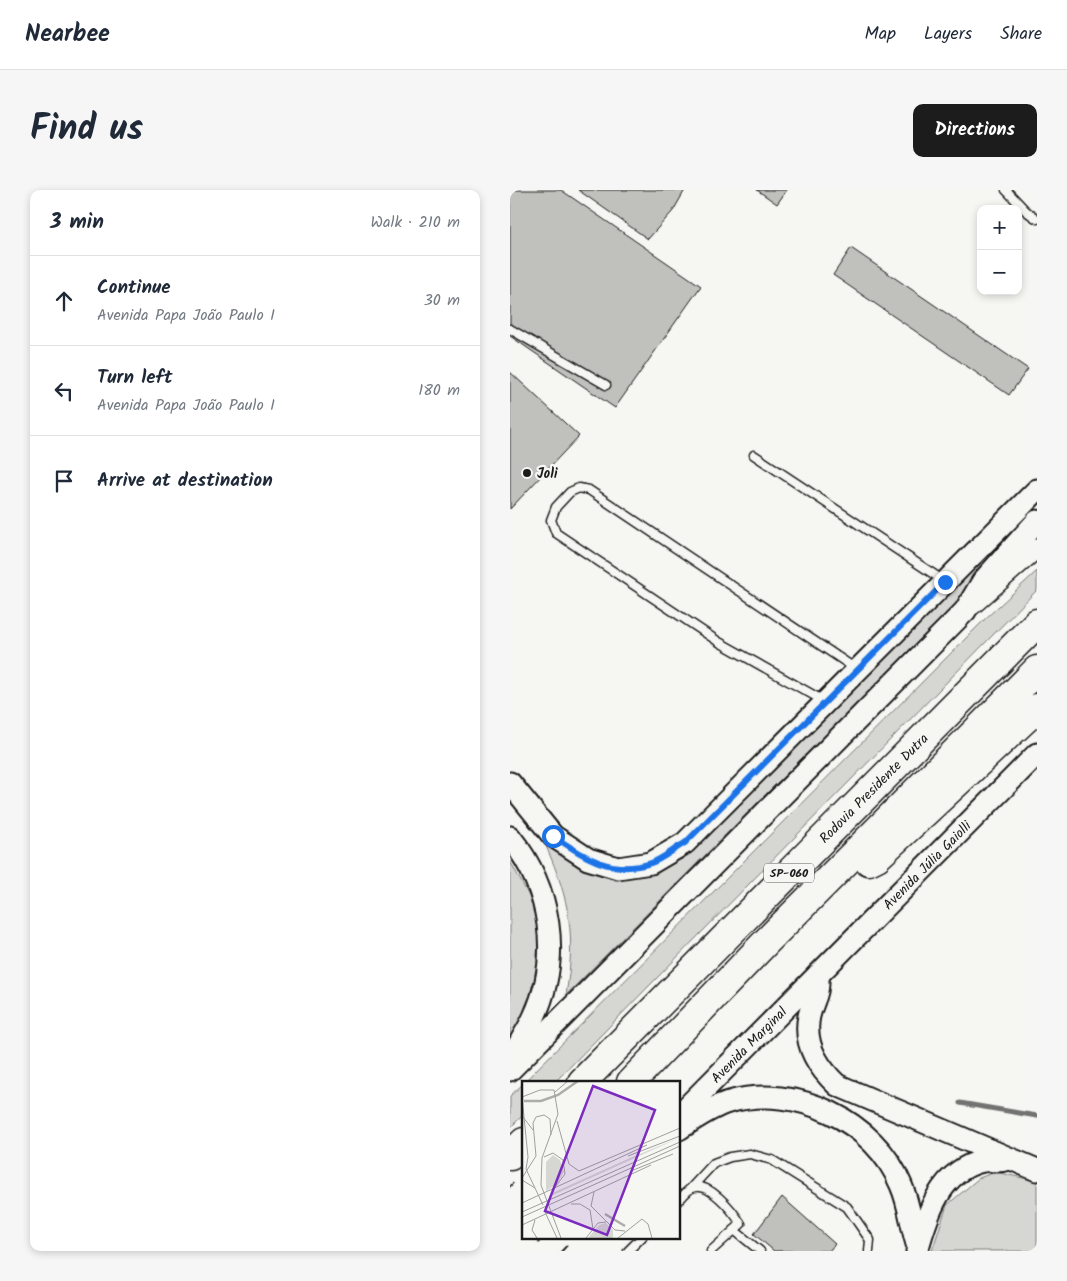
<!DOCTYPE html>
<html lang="en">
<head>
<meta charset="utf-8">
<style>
	body { margin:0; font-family:Kalam,sans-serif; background:#f6f6f7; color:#1f2937 }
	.controls { position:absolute; right:15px; top:15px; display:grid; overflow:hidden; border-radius:10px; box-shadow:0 2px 8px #0003 }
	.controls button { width:45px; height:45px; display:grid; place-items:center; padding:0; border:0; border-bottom:1px solid #e0e1e3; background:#fff; color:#1f2937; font:25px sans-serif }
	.stop { position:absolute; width:15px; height:15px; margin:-11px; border:4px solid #1a73e8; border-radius:50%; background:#fff }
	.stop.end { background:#1a73e8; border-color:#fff; box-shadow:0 1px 5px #0008 }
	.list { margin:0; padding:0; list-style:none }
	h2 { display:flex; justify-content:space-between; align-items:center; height:65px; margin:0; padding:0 20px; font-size:21px }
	h2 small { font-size:16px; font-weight:400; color:#747a83 }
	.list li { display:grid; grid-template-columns:32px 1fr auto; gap:15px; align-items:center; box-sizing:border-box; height:90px; padding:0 20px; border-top:1px solid #e0e1e3 }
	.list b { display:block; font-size:19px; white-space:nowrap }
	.list p { margin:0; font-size:16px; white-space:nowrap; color:#747a83 }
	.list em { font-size:16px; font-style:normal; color:#747a83 }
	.icon { flex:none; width:28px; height:28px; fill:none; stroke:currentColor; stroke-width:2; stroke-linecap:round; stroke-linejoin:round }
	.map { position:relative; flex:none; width:527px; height:1061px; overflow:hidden; border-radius:10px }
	header { display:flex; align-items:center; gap:30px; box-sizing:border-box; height:70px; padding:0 25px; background:#fff; border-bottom:1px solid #e0e1e3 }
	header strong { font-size:24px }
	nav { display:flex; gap:28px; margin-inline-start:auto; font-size:18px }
	.intro { display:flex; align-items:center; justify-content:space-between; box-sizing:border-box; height:120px; padding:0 30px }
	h1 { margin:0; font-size:35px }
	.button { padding:12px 22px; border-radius:10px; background:#1c1c1c; color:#fff; font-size:18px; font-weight:700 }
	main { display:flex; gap:30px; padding:0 30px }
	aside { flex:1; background:#fff; border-radius:10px; box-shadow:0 2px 8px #0003 }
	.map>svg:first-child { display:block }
</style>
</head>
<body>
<header>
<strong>Nearbee</strong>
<nav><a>Map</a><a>Layers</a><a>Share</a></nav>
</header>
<div class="intro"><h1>Find us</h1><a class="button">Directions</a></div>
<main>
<aside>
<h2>3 min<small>Walk · 210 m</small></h2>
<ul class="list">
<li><svg class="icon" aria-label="ahead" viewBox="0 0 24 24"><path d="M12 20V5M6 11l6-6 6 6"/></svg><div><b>Continue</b><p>Avenida Papa João Paulo I</p></div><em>30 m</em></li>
<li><svg class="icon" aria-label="left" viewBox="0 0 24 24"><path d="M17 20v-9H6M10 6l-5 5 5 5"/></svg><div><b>Turn left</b><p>Avenida Papa João Paulo I</p></div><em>180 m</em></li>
<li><svg class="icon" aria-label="arrive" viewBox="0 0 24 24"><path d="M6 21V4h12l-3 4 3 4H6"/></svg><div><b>Arrive at destination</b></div></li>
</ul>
</aside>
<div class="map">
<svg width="527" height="1061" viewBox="0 0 527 1061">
	<rect width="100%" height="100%" fill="#f6f6f2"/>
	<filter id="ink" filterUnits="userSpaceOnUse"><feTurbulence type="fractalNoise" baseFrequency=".02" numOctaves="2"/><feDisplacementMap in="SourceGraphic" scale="10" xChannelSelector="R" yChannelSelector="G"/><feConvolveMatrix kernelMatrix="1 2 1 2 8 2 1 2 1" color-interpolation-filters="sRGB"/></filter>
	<g filter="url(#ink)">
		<path fill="#d6d6d2" stroke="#797977" d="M526,316L503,356L56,805C66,745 60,711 36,656L100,686L143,684L174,668Z
			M527,381V400L45,892H14L476,428Z
			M0,671L26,719L30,756L25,795L11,832L0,851Z
			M14,893V924L0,938V906Z
			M485,982L527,991V1061H422L437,1015L469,988Z"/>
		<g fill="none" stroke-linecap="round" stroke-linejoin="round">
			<path stroke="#727271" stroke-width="5" d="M450,913L527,926"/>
		</g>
		<path fill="#c0c0bd" stroke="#1c1c1c" d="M0,0H51L191,96L105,218L0,146Z
			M68,0H175L163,21L138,49Z
			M247,0H277L267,14Z
			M341,58L518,179L499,205L323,85Z
			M0,182L69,246L0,319Z
			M272,1007L325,1054L319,1061H264L244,1044Z"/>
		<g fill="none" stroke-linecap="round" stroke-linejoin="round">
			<g stroke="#1c1c1c" stroke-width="11">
				<path id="service" d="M496,0L516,21L527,29
					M0,139L96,195
					M244,265L434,391
					M314,511L209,452L46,343L41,330L46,317L60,302L69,298L79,300L346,479
					M181,998L204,973L220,967L240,964L262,970L337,1017L360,1050L359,1061
					M169,1010C172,1007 176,1002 180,999C197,988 223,1021 231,1034L201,1061
					M224,1040L250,1061
					M118,1061L132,1047"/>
			</g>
			<g stroke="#1c1c1c" stroke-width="22">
				<path id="tertiary" d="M462,415L527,358"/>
			</g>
			<g stroke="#1c1c1c" stroke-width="25">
				<g id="secondary">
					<path d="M0,593L43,646L78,669L108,678L141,673L175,653L527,300"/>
					<path d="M0,647C41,698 52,767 24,827C16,845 7,853 1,874"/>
					<path d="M308,785C309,807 303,808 299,826C293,854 308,877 327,895L527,980"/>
					<path d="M0,880L455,421L473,391L527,331"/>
					<path id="s1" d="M169,925L527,564"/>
					<path d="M169,939C185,929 201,917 219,912C286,893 365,931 391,995C400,1015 401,1037 408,1057"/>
					<path d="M407,1061C417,1025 430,980 473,971C480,970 489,972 496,970"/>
				</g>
			</g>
			<g stroke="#1c1c1c" stroke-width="31">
				<g id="motorway">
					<path d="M359,671L367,667L527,518"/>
					<path id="s2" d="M72,892L527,433"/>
					<path d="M121,892L257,751L527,480"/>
					<path d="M0,966L14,952"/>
				</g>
			</g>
			<use href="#service" stroke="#f6f6f2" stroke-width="8"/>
			<use href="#tertiary" stroke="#f6f6f2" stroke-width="19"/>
			<use href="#secondary" stroke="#f6f6f2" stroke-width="21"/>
			<use href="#motorway" stroke="#f6f6f2" stroke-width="28"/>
			<g stroke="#1c1c1c" stroke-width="25" stroke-linecap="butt">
				<path id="secondary-bridge" d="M36,1061L49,1047"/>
			</g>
			<g stroke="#1c1c1c" stroke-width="31" stroke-linecap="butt">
				<path id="motorway-bridge" d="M0,1018L14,1003"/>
			</g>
			<use href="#secondary-bridge" stroke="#f6f6f2" stroke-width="21"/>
			<use href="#motorway-bridge" stroke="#f6f6f2" stroke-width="28"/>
		</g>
	</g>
	<g fill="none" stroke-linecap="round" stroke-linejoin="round" filter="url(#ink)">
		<path stroke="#1a73e8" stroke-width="6" d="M43,646C75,667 101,686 141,673C152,669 164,659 175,653L435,392"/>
	</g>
	<circle fill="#1c1c1c" stroke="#f6f6f2" stroke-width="2" cx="17" cy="283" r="5"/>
	<g text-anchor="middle" stroke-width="4.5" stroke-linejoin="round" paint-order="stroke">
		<rect fill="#f6f6f2" stroke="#5d5d5c" stroke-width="1" x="254" y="673.5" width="50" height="19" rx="4"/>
		<g font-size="12" font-weight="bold" fill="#1c1c1c">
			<text x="279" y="687">SP-060</text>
		</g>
		<g font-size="14" font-weight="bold" fill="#1c1c1c" stroke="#f6f6f2" text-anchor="start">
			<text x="27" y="288">Joli</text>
		</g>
		<g font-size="14" fill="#1c1c1c" stroke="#f6f6f2">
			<text dy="5" stroke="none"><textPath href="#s2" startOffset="414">Rodovia Presidente Dutra</textPath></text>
			<text dy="5" stroke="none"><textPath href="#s1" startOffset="352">Avenida Júlia Gaiolli</textPath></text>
			<text dy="5" stroke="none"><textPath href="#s1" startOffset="99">Avenida Marginal</textPath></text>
		</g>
	</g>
	<g transform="translate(12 891)">
		<rect width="158" height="158" fill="#f6f6f2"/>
		<path d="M157,57L29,115L28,113L108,77ZM31,74L38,79L42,91L35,103L24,110V81ZM84,142L91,149V157H66L77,144Z" fill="#d6d6d2"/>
		<path fill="none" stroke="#acaca9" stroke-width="2.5" d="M2,20H19L36,14L56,0M83,133L103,145"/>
		<path fill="none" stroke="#9f9f9c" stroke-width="1" d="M33,11L46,0M0,16L18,9H32L36,33L20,77L19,104L39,157M0,16L6,76L4,88M1,36L11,49M35,40L47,83L57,90L158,47M106,75L158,55M22,76L31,72L41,79L43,93L34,105M4,88L21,124M109,90L151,73M0,97L14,75L11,42L14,36L22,34L28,38L29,54M0,99L13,107M72,111L69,125L93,149L103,150M0,122L125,64M49,123H58L68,129L71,148M0,131L158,61M23,131L35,157M0,136L158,65M13,139L10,149L15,157M0,144L129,84M64,157L76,142L84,141M96,157L120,138L126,143L130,157"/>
		<path fill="#7b2cbf" fill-opacity="0.15" stroke="#7b2cbf" stroke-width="2.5" d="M71,5L133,29L85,154L23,130Z"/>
		<rect width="158" height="158" fill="none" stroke="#1c1c1c" stroke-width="2.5"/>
	</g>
</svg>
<div class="controls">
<button>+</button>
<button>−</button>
</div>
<div class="stop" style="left:43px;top:646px"></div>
<div class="stop end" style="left:435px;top:392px"></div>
</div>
</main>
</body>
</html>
